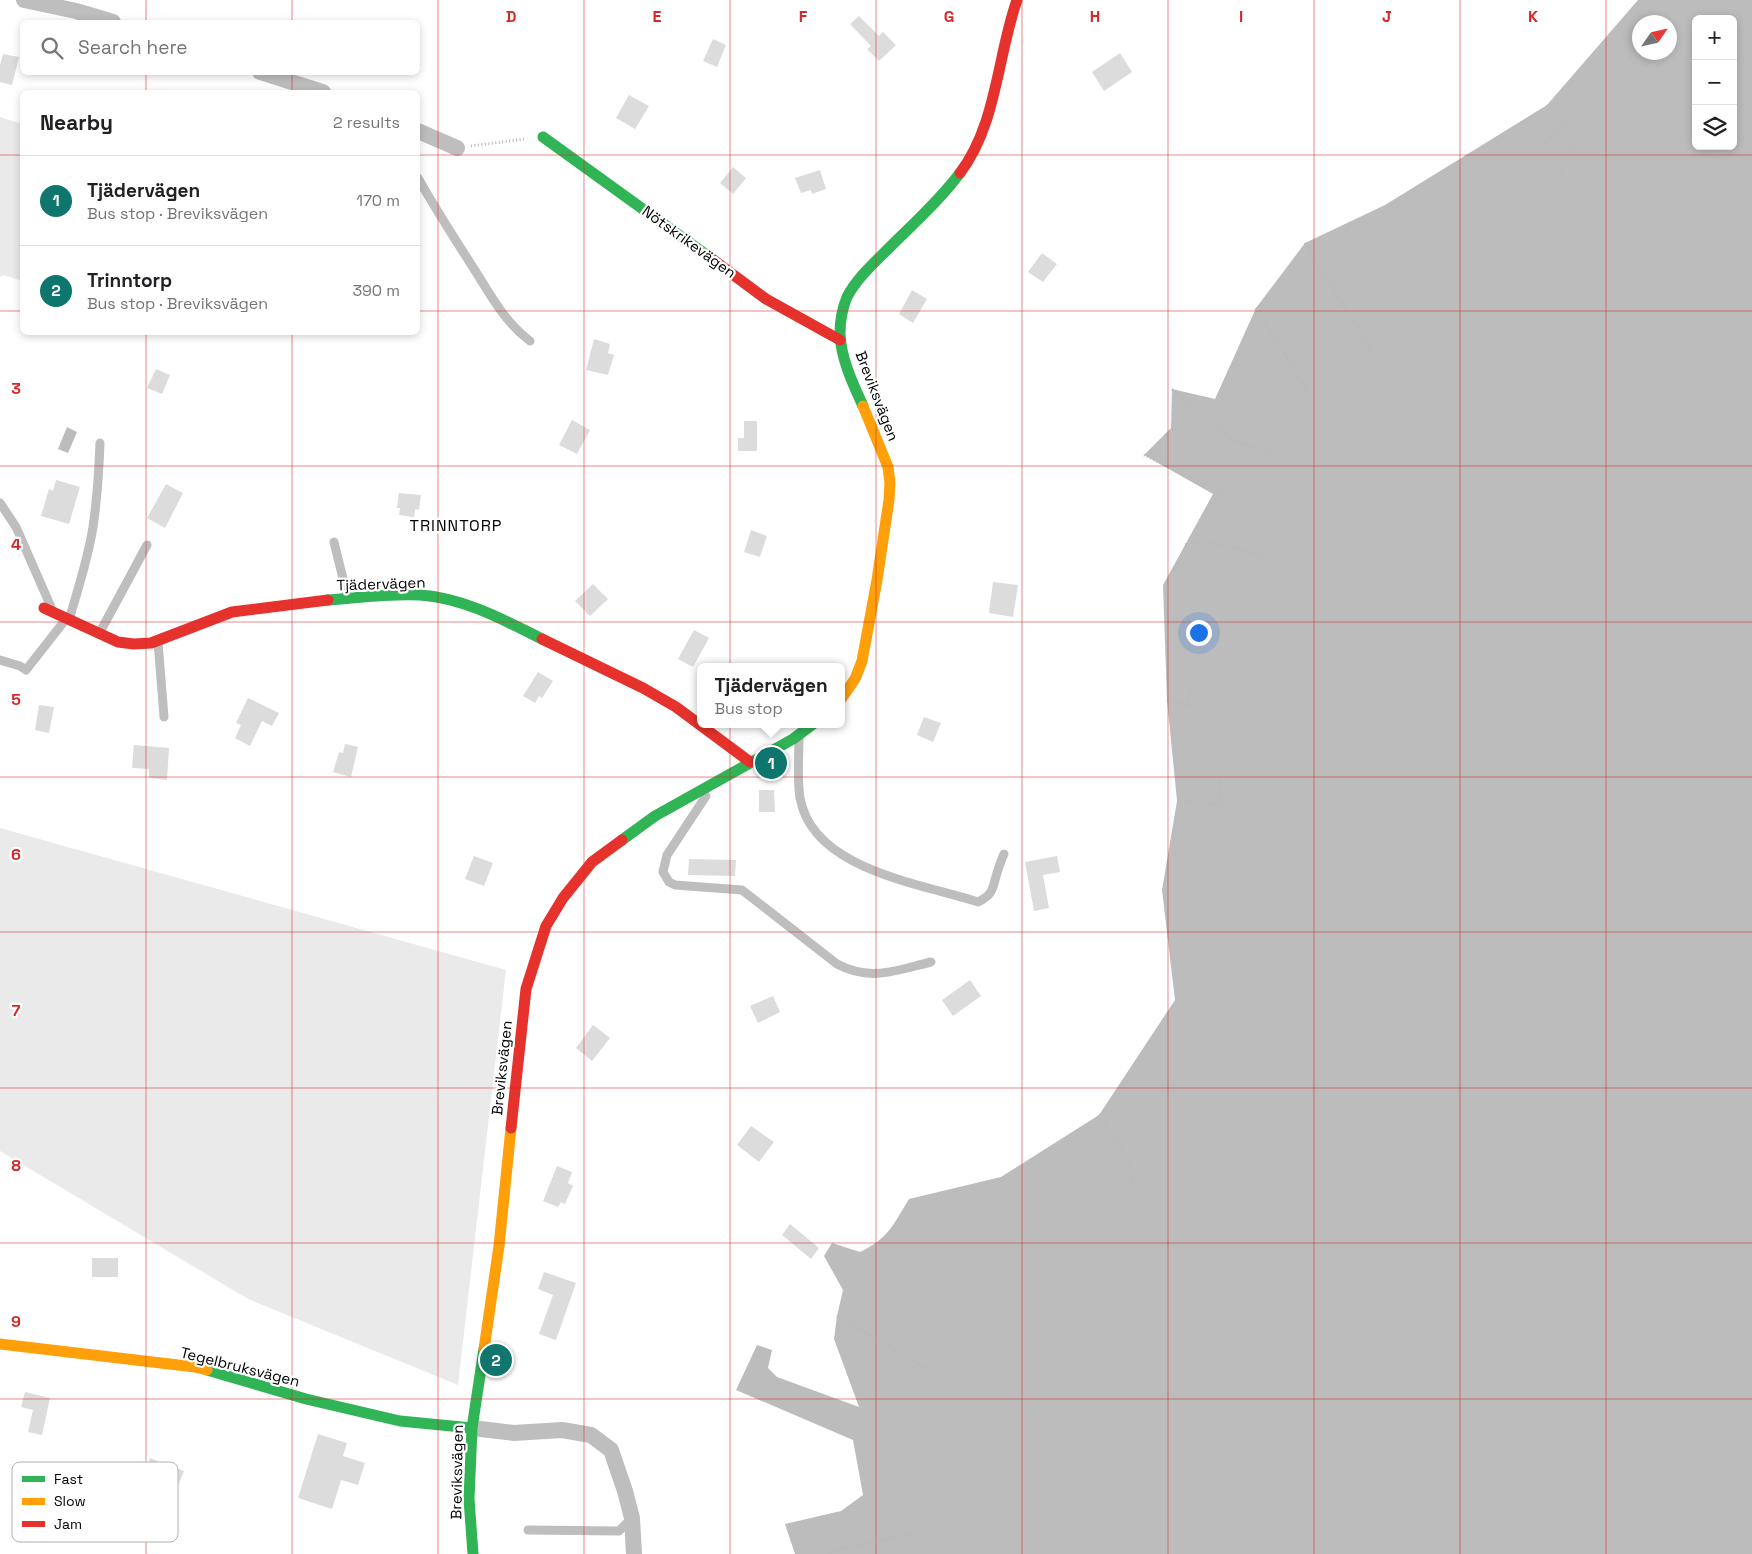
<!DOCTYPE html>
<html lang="en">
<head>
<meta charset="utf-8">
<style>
	body { margin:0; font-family:"Space Grotesk",sans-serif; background:#f6f6f6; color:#202124 }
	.controls { position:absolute; right:15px; top:15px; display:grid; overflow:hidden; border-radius:8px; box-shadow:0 2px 8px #0003 }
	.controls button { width:45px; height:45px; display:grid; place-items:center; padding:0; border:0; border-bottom:1px solid #e0e0e0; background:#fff; color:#202124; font:25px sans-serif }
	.compass { position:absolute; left:1632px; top:15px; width:45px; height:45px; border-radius:50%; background:#fff; box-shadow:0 2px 8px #0003; rotate:56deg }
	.you { position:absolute; left:1198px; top:632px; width:18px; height:18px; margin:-12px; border:4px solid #fff; border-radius:50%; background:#1a73e8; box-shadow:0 0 0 8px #1a73e833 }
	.badge { display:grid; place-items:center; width:32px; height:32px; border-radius:50%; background:#0f766e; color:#fff; font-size:16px; font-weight:700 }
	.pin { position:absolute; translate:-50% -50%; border:2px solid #fff; box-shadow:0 1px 5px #0006 }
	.popup { position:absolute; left:697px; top:663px; width:148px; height:65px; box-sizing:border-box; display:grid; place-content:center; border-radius:8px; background:#fff; filter:drop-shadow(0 1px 4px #0005); font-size:16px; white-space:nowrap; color:#757577 }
	.popup b { font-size:19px; color:#202124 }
	.popup::after { content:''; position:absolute; left:50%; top:100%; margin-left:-10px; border:10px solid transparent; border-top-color:#fff }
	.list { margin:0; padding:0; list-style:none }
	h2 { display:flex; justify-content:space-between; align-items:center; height:65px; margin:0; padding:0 20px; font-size:21px }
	h2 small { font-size:16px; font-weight:400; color:#757577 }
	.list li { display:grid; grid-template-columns:32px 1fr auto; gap:15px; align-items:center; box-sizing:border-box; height:90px; padding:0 20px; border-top:1px solid #e0e0e0 }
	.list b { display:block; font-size:19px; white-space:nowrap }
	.list p { margin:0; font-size:16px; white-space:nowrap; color:#757577 }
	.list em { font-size:16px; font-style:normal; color:#757577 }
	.icon { flex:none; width:28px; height:28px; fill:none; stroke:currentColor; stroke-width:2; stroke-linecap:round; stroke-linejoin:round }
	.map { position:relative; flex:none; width:1752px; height:1554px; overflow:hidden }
	.search { position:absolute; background:#fff; box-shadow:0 2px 8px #0003; left:20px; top:20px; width:400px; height:55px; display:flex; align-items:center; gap:12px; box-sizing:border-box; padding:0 18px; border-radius:8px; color:#757577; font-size:19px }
	.panel { position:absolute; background:#fff; box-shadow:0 2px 8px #0003; left:20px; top:90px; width:400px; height:245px; border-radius:8px }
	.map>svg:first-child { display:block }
</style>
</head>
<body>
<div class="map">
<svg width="1752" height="1554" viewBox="0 0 1752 1554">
	<rect width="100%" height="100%" fill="#fff"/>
	<path fill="#eaeaea" d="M0,117L22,124V281L3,275L0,277Z
		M0,828L506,970L458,1385L248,1299L0,1151Z"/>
	<path fill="#bcbcbc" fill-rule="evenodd" d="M1638,0H1752V1554H795L785,1524L841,1511L863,1495L853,1440L736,1390L757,1345L772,1350L768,1368L777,1377L859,1407L834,1339L837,1316L843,1290L824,1256L832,1243L860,1252C889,1238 893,1225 909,1199L1001,1177L1099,1115L1175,1000L1162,890L1177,801L1167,700L1163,585L1213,494L1144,455L1171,428L1172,389L1215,399L1256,308L1305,243L1385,205L1547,105ZM1696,19H1733V146H1696ZM1640,22H1670V52H1640Z
		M67,427L77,432L68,453L58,449Z"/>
	<path fill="#dcdcdc" d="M859,16L879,36L883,32L896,45L879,61L867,49L871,46L850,24Z
		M713,39L726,45L717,67L703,61Z
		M1120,53L1132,72L1104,91L1092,72Z
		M3,54L19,57L12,85L0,82V65Z
		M629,95L649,106L635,129L616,118Z
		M733,167L746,178L733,194L720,183Z
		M820,170L826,189L812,194L811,190L801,193L795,178Z
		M1042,253L1057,264L1043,282L1028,272Z
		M912,290L927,299L913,323L899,314Z
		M594,339L610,344L608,353L614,355L608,375L586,370Z
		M156,369L170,375L162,394L147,388Z
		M572,420L590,430L577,454L559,445Z
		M744,421H757V451H738V438H744Z
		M56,480L80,487L69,524L41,516L49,489L53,491Z
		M166,484L183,493L165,528L147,518Z
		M399,493L421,495L419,510L415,509L414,517L399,515L400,508H397Z
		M751,530L767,536L760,557L744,552Z
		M993,582L1018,585L1013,617L989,613Z
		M593,584L608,599L590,616L575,601Z
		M694,630L709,638L693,667L678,659Z
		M538,672L553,681L542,698L539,696L535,703L523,696Z
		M248,698L279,713L272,726L262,721L250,746L235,738L241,725L236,723Z
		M39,705L54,707L49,733L35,730Z
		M924,717L941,723L933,742L917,735Z
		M345,744L358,747L351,777L333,772L339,752L343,753Z
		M134,745L169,748L167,780L149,778V769L132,768Z
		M759,790H774L775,812H759Z
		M474,856L493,863L484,886L465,879Z
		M1057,856L1060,872L1043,875L1049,908L1034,911L1025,862Z
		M689,859L736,860L735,876L688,875Z
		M970,980L981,996L953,1016L942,1000Z
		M773,996L780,1012L758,1023L750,1006Z
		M593,1025L610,1038L592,1061L576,1048Z
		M751,1126L774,1142L759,1162L737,1145Z
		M557,1166L572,1172L568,1183L573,1186L565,1204L561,1202L558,1207L543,1201Z
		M790,1224L819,1248L811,1259L782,1235Z
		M92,1258H118V1277H92Z
		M544,1272L576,1283L556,1340L539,1334L553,1295L538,1289Z
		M25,1392L50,1398L42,1435L28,1432L33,1410L21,1407Z
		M318,1434L347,1443L343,1456L365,1463L358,1485L341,1480L332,1509L298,1498Z
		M150,1458L184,1471L174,1496L162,1491L161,1495L138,1487Z"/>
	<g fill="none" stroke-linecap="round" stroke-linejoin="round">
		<path stroke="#b8b8b8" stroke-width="3" stroke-dasharray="1 2.5" stroke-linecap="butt" d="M1632,8L1649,22
			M1547,105L1565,122L1557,130L1577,151L1560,173
			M471,146L525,139
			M1542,146L1557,130
			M1305,243L1384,370
			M1256,308L1311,397
			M1172,389L1230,438L1280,458
			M1144,455L1229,495
			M1185,545L1208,541L1276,559
			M1167,700L1187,706L1192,690
			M1177,801L1219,804L1221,776
			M1099,1115L1130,1164L1133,1189
			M887,1235L930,1276
			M837,1316L934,1373
			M830,1554L837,1550L916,1533"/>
		<path stroke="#bebebe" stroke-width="9" d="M418,178C436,210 456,241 476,272C492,298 506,323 530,341
			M0,503L16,527L51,607
			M334,542L348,599
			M69,620C78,589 88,559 93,527C97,499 99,471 100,443
			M99,634L147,545
			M158,642L164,717
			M0,660L20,666L26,670L66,619
			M799,737C799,755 797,781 800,798C813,870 920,883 978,902C994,894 992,889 997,873C999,867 1001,860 1004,854
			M706,796L667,855L663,872L669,882L675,885L742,890L837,964C871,982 897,970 931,962
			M528,1530L619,1531L632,1518"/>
		<path stroke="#bebebe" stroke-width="16" d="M24,0L76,11L113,22
			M260,72L323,92
			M418,131L457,148
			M472,1428L514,1433L562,1430L591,1435L611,1450L625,1491L632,1518L634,1554"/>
		<path stroke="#30b455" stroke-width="11" d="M543,137L712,259
			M863,406C853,384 841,359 840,334C840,321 842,309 847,297C857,278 874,263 889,248C913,224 939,201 960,173
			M328,600C356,598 392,593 420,595C464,598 504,620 542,639
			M622,840L655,816L793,739L813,724
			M207,1370L306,1399L400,1421L472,1428
			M473,1554L469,1499L472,1428L484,1349"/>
		<path stroke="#ff9f0a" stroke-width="11" d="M841,699L855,679L862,661L877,580L889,500L890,483L888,467L863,406
			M0,1344L195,1367L207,1370
			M484,1349L499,1246L511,1128"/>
		<path stroke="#e5322d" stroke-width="11" d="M960,173C997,124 997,57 1017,0
			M712,259L766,299L840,340
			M44,608L118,642L134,644L151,643L232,612L328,600
			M542,639L643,688L676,707L750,762
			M511,1128L526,989L546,926L563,898L592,862L622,840"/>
	</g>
	<path fill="none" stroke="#d62828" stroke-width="1" stroke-opacity="0.55" d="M146,0V22M292,0V22M438,0V1554M584,0V1554M730,0V1554M876,0V1554M1022,0V1554M1168,0V1554M1314,0V1554M1460,0V1554M1606,0V1554M146,72V92M292,72V92M0,155H22M418,155H1752M0,311H22M418,311H1752M146,332V1554M292,332V1554M0,466H1752M0,622H1752M0,777H1752M0,932H1752M0,1088H1752M0,1243H1752M0,1399H1752"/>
	<g text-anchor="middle" stroke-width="4.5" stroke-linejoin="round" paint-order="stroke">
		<g font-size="15" fill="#000" stroke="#fff">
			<text transform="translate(689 242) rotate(36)" y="5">Nötskrikevägen</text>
			<text transform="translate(877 396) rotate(69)" y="5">Breviksvägen</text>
			<text transform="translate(381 584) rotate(-2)" y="5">Tjädervägen</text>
			<text transform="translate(502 1068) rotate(-84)" y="5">Breviksvägen</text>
			<text transform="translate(240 1367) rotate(14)" y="5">Tegelbruksvägen</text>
			<text transform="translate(457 1472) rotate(-89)" y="5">Breviksvägen</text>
		</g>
		<g font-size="16" letter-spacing="1" fill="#000" stroke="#fff">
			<text x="456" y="531">TRINNTORP</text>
		</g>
	</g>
	<rect x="12" y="1462" width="166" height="80" rx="8" fill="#fff" stroke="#b2b2b2" stroke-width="1"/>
	<rect x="22" y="1476" width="23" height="6" fill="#30b455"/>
	<rect x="22" y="1498" width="23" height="7" fill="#ff9f0a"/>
	<rect x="22" y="1521" width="23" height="6" fill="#e5322d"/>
	<g font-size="14" fill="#000">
		<text x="54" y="1484">Fast</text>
		<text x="54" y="1506">Slow</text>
		<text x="54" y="1529">Jam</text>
	</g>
	<g font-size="16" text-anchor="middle" font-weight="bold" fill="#d62828" stroke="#fff" stroke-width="4.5" stroke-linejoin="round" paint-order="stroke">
		<text x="511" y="22">D</text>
		<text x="657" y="22">E</text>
		<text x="803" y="22">F</text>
		<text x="949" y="22">G</text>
		<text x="1095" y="22">H</text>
		<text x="1241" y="22">I</text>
		<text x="1387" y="22">J</text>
		<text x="1533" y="22">K</text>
		<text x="16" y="394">3</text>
		<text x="16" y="550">4</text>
		<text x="16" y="705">5</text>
		<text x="16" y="860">6</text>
		<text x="16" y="1016">7</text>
		<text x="16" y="1171">8</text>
		<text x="16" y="1327">9</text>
	</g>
</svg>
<div class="controls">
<button>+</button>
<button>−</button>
<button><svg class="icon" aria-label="layers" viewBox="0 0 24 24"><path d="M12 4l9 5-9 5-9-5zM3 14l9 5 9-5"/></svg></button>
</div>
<svg class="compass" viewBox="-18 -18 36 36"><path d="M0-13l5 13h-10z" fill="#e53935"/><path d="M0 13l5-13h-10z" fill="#757577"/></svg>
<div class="you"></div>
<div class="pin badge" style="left:771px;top:763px">1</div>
<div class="popup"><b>Tjädervägen</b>Bus stop</div>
<div class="pin badge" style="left:496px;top:1360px">2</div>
<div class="search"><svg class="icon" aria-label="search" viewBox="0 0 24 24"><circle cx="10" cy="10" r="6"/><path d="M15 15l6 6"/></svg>Search here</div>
<section class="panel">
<h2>Nearby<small>2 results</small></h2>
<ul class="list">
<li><span class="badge">1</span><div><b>Tjädervägen</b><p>Bus stop · Breviksvägen</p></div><em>170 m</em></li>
<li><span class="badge">2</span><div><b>Trinntorp</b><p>Bus stop · Breviksvägen</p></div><em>390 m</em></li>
</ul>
</section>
</div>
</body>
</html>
